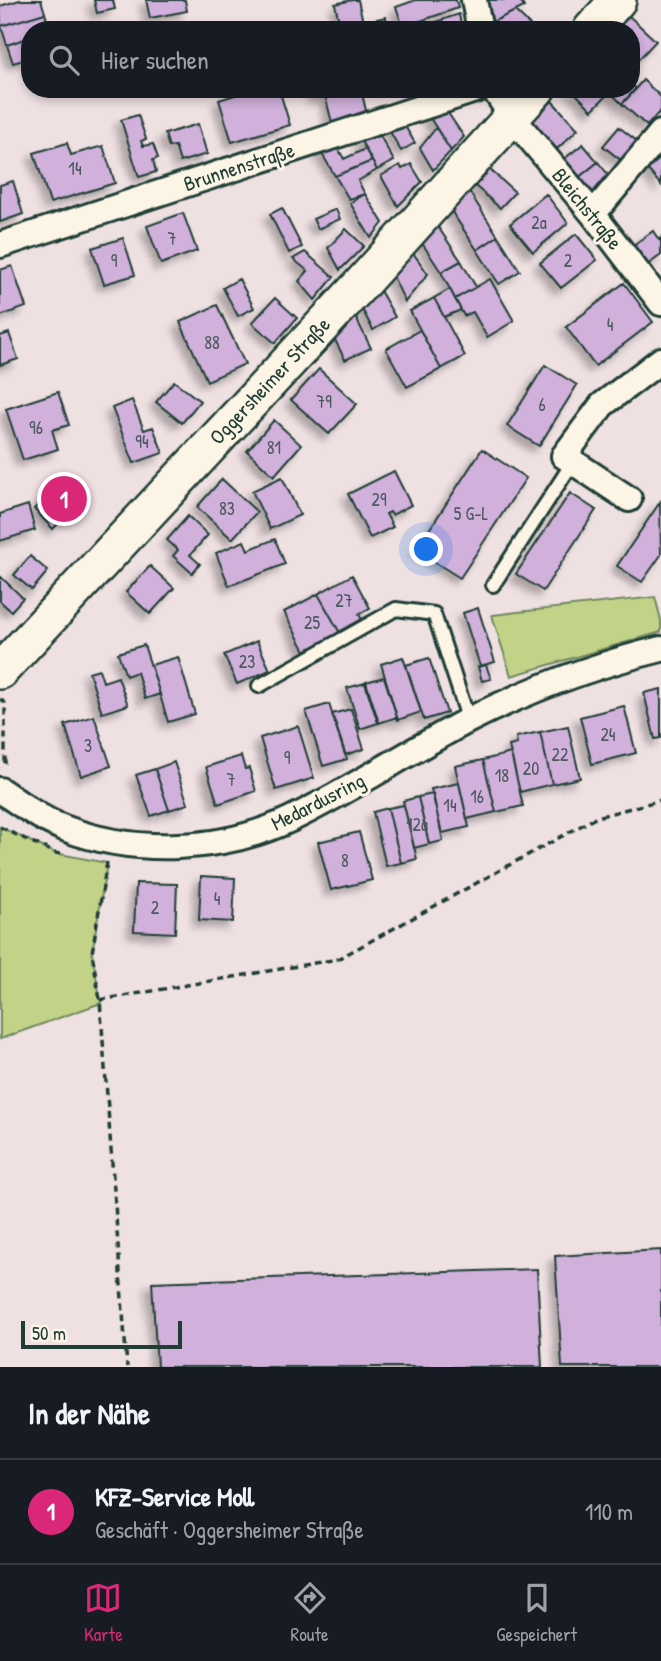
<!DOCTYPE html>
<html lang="de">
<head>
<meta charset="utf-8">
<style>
	body { margin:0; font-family:"Patrick Hand",sans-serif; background:#20242c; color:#f1f3f6 }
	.scale { position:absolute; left:21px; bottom:18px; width:161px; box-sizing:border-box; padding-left:7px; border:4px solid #1f3d34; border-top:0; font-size:19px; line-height:24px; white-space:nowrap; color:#1f3d34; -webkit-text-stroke:5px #fcf5e5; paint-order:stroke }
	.you { position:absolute; left:427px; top:550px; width:24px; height:24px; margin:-18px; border:5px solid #fff; border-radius:50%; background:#1a73e8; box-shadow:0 0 0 10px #1a73e833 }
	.badge { display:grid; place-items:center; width:46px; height:46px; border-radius:50%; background:#db2777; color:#fff; font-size:23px; font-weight:700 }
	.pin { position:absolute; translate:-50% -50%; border:4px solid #fff; box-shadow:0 2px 7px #0006 }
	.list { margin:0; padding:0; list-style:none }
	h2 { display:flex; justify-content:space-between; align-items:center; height:91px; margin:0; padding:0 28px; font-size:30px }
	h2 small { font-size:23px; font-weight:400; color:#9ea1a6 }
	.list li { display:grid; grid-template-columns:46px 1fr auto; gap:21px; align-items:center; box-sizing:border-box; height:105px; padding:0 28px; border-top:2px solid #363941 }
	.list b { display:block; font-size:26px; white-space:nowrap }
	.list p { margin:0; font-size:23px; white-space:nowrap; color:#9ea1a6 }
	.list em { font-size:23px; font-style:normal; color:#9ea1a6 }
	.icon { flex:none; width:38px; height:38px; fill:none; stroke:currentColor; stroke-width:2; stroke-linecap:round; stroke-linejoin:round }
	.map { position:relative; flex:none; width:661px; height:1367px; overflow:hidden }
	.search { position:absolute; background:#171b24; box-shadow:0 4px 10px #0003; left:21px; right:21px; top:21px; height:77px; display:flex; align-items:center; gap:18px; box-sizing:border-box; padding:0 24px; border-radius:28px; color:#9ea1a6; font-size:26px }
	.sheet { height:196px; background:#171b24 }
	nav { display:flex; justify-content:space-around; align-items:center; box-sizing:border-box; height:98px; border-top:2px solid #363941; background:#171b24; font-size:19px; color:#9ea1a6 }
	nav a { display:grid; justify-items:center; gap:4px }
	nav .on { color:#db2777 }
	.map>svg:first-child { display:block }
</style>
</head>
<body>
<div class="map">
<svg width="661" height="1367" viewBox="0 0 661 1367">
	<defs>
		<filter id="shadow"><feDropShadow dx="-6" dy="6" stdDeviation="3.5" flood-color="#0004"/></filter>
	</defs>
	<rect width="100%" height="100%" fill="#efe0e2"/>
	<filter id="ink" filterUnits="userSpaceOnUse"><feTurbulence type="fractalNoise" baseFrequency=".0143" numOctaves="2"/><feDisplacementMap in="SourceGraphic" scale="14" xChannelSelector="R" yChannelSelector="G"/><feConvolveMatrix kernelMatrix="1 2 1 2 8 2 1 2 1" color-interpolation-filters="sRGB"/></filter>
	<g filter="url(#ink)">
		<path fill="#c2d388" stroke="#70885e" stroke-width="2" d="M655,597L661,620V632L511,676L492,615Z
			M0,827L55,853L107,863L92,953L101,1003L0,1039Z"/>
		<path fill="#d1b0db" stroke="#1f3d34" stroke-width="2" filter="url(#shadow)" d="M20,0H41L45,13L1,26L0,6Z
			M94,0H113L115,9L97,13Z
			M146,0H185L187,11L150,18Z
			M352,0H358L363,22L386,17L388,30H341L335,4Z
			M416,0H456L458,8L403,27L396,7Z
			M484,0H520L524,7L488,24Z
			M515,11L535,30H490L488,24Z
			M45,13L50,30H30V37L7,45L1,26Z
			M459,14L462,30H413Z
			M627,14L656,41L637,61L631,56V30H613Z
			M30,37V58L13,63L7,45Z
			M643,80L661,97V110L647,126L622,104Z
			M631,84L636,89L622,104L607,89H631Z
			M254,89H279L290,125L232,142L219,100Z
			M313,89H361L367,115L332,123L325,95L315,97Z
			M571,89H607L610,92L592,110Z
			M552,101L578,129L557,149L531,122Z
			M442,104L464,137L451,151L425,110Z
			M138,115L146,139L141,141L143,146L153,144L158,158L153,160L156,172L139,177L121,120Z
			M400,118L415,143L401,151L385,123Z
			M198,124L207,154L180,162L175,146L169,147L165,134Z
			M619,127L638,142L622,161L603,146Z
			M436,128L451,151L433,170L420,148Z
			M377,130L394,161L377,170L360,139Z
			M334,141L344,159L365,149L372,161L335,176L318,147Z
			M67,143L71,155L103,146L115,183L50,203L34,153Z
			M583,144L598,162L578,178L563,160Z
			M661,158V185L647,169Z
			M372,161L377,170L358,181L365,194L349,199L335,176Z
			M598,162L610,177L594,199L578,178Z
			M411,164L422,182L398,206L381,176L400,165L402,169Z
			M488,168L515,192L500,208L474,185Z
			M13,181L23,214L0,222V185Z
			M468,190L498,236L477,250L450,209Z
			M365,194L383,223L371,238L350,203Z
			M546,194L568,223L533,252L510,224Z
			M282,208L302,247L289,253L270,214Z
			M336,209L340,219L318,229L313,219Z
			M183,213L197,251L161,264L147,226Z
			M436,224L461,261L441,272L420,240Z
			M346,229L364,246L340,270L328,248Z
			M653,231L659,240L661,238V255L646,266L632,246Z
			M576,234L597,260L561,288L540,263Z
			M498,236L520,271L499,284L477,250Z
			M123,238L135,275L104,284L92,248Z
			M411,250L428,274L405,302L391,272Z
			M305,252L334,277L315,300L299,281L308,271L293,259Z
			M461,261L476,287L455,299L441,272Z
			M12,266L26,307L0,316V270Z
			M239,279L254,308L238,316L223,288Z
			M490,279L514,321L487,337L473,312L464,316L455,299Z
			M624,283L653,322L595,366L566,327Z
			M378,287L395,317L373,330L361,307Z
			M450,289L461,310L444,317L434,298Z
			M275,298L297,318L275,343L252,323Z
			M434,298L465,356L441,369L410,311Z
			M217,305L245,364L207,381L180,322Z
			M353,312L371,348L345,360L333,336Z
			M420,330L441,369L407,387L386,349Z
			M9,333L18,359L0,365V336Z
			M545,365L577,385L539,446L507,426Z
			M319,369L357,404L329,434L291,400Z
			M174,381L200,401L182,423L156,402Z
			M58,392L69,425L52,430L58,449L23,460L6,409Z
			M132,400L144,430L153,427L163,453L134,463L112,408Z
			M274,420L301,445L274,476L247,451Z
			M482,449L526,478L460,578L416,550Z
			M394,471L411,505L392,515L390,512L386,514L393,527L370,538L348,494Z
			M282,477L300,515L270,529L252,491Z
			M222,479L257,512L232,539L197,507Z
			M61,482L80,501L53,529L34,509Z
			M570,493L596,510L543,591L516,574Z
			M660,502L661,555L642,582L617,566Z
			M28,505L35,530L0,541V514Z
			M188,516L208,535L190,555L200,564L192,573L173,556L178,550L167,540Z
			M275,539L285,564L229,586L216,553L244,541L248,550Z
			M30,556L48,571L32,590L14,575Z
			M150,566L174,588L150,614L126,592Z
			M352,575L370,608L359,614L362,620L340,633L318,594Z
			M0,576L23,598L11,611L0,601Z
			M318,594L340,633L305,651L284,612Z
			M478,608L495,662L480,666L463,613Z
			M257,641L270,670L237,684L224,655Z
			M144,645L160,694L145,699L137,672L126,676L118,653Z
			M178,657L195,714L168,722L151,665Z
			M403,657L421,712L398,720L381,664Z
			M429,658L447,713L424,720L406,665Z
			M486,665L491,679L482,681L478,667Z
			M99,669L103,682L118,677L128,705L102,713L89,672Z
			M384,677L397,717L379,723L366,682Z
			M365,683L378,723L360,729L347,688Z
			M661,689V738L655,739L644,693Z
			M329,704L347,759L323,766L306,711Z
			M624,706L636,753L592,764L580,717Z
			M351,709L364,749L345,755L332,714Z
			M94,716L111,766L81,776L65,725Z
			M298,726L314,778L276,790L260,738Z
			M568,726L580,778L552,784L540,732Z
			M540,732L552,784L520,792L509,746L517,744L516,737Z
			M511,753L523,806L496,812L483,760Z
			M241,756L245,769L249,768L256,791L218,804L206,767Z
			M483,760L496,812L467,819L455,766Z
			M174,762L188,804L169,810L155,769Z
			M155,769L169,810L151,816L136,775Z
			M459,783L469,827L442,833L431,789Z
			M433,794L443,841L429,844L418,797Z
			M418,797L429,844L414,848L403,801Z
			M404,805L417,859L401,863L388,808Z
			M388,808L401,863L386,866L373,812Z
			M359,832L372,880L331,890L318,842Z
			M201,876L235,878L233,922L199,920Z
			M136,883L177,884L175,933L134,931Z
			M661,1250V1367H562L555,1256Z
			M537,1269L542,1367H157L152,1282Z"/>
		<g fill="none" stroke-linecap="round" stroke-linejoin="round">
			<g stroke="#1f3d34" stroke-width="18">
				<path id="lane" d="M493,585L573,462
					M259,686L396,609L434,614L469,721"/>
			</g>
			<g stroke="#1f3d34" stroke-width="30">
				<path id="street" d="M474,0L480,30
					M494,89L512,117L593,214L661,303
					M593,214L661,133
					M0,245L478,89
					M629,499L564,456L602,405L661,360
					M0,790C20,804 41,819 64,828C134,855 222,852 291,819C351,790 408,752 467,721C528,690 595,665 661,649"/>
			</g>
			<g stroke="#1f3d34" stroke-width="40">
				<path id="secondary" d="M591,30L618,0
					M0,671L363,282L537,89"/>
			</g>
			<path stroke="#1f3d34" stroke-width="3.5" stroke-dasharray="7 5" stroke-linecap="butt" d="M0,699L5,703V763L1,767
				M0,827L55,853L66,855
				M107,862L92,953L100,1000L127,1367
				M100,1000L338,959L597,817L661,800"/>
			<use href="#lane" stroke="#fcf5e5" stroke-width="12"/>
			<use href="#street" stroke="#fcf5e5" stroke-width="24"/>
			<use href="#secondary" stroke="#fcf5e5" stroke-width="35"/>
		</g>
	</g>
	<g text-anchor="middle" stroke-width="6" stroke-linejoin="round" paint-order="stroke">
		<g font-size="18" fill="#4c5a5e">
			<text x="75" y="175">14</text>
			<text x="539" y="229">2a</text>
			<text x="172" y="245">7</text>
			<text x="114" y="267">9</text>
			<text x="568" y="267">2</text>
			<text x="610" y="331">4</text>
			<text x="212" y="349">88</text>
			<text x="324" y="408">79</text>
			<text x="542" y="411">6</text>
			<text x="36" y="434">96</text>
			<text x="142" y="448">94</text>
			<text x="274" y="454">81</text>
			<text x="379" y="506">29</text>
			<text x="227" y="515">83</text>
			<text x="471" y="520">5 G-L</text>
			<text x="344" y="607">27</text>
			<text x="312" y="629">25</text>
			<text x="247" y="668">23</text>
			<text x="608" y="741">24</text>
			<text x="88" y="752">3</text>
			<text x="560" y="761">22</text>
			<text x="287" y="764">9</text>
			<text x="531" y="775">20</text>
			<text x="502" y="782">18</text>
			<text x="231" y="786">7</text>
			<text x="477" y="803">16</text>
			<text x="450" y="812">14</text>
			<text x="417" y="831">12a</text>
			<text x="345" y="867">8</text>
			<text x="217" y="905">4</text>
			<text x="155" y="914">2</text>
		</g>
		<g font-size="21" fill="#1f3d34" stroke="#fcf5e5">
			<text transform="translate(239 167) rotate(-18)" y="7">Brunnenstraße</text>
			<text transform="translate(587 209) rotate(51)" y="7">Bleichstraße</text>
			<text transform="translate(270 381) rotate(-47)" y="7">Oggersheimer Straße</text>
			<text transform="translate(318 802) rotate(-27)" y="7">Medardusring</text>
		</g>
	</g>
</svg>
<div class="scale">50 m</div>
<div class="you"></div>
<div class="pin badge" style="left:64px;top:499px">1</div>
<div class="search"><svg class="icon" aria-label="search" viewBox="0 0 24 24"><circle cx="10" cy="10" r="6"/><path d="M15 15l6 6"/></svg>Hier suchen</div>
</div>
<section class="sheet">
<h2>In der Nähe<small></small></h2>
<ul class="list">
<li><span class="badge">1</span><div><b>KFZ-Service Moll</b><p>Geschäft · Oggersheimer Straße</p></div><em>110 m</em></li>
</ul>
</section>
<nav>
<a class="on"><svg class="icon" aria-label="map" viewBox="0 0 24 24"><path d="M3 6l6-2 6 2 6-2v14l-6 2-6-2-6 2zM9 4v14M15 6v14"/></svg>Karte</a>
<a><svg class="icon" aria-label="directions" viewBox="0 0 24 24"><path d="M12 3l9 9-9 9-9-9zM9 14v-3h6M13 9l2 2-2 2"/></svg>Route</a>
<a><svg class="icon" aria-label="saved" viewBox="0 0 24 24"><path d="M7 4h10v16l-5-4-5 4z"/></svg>Gespeichert</a>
</nav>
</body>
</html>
